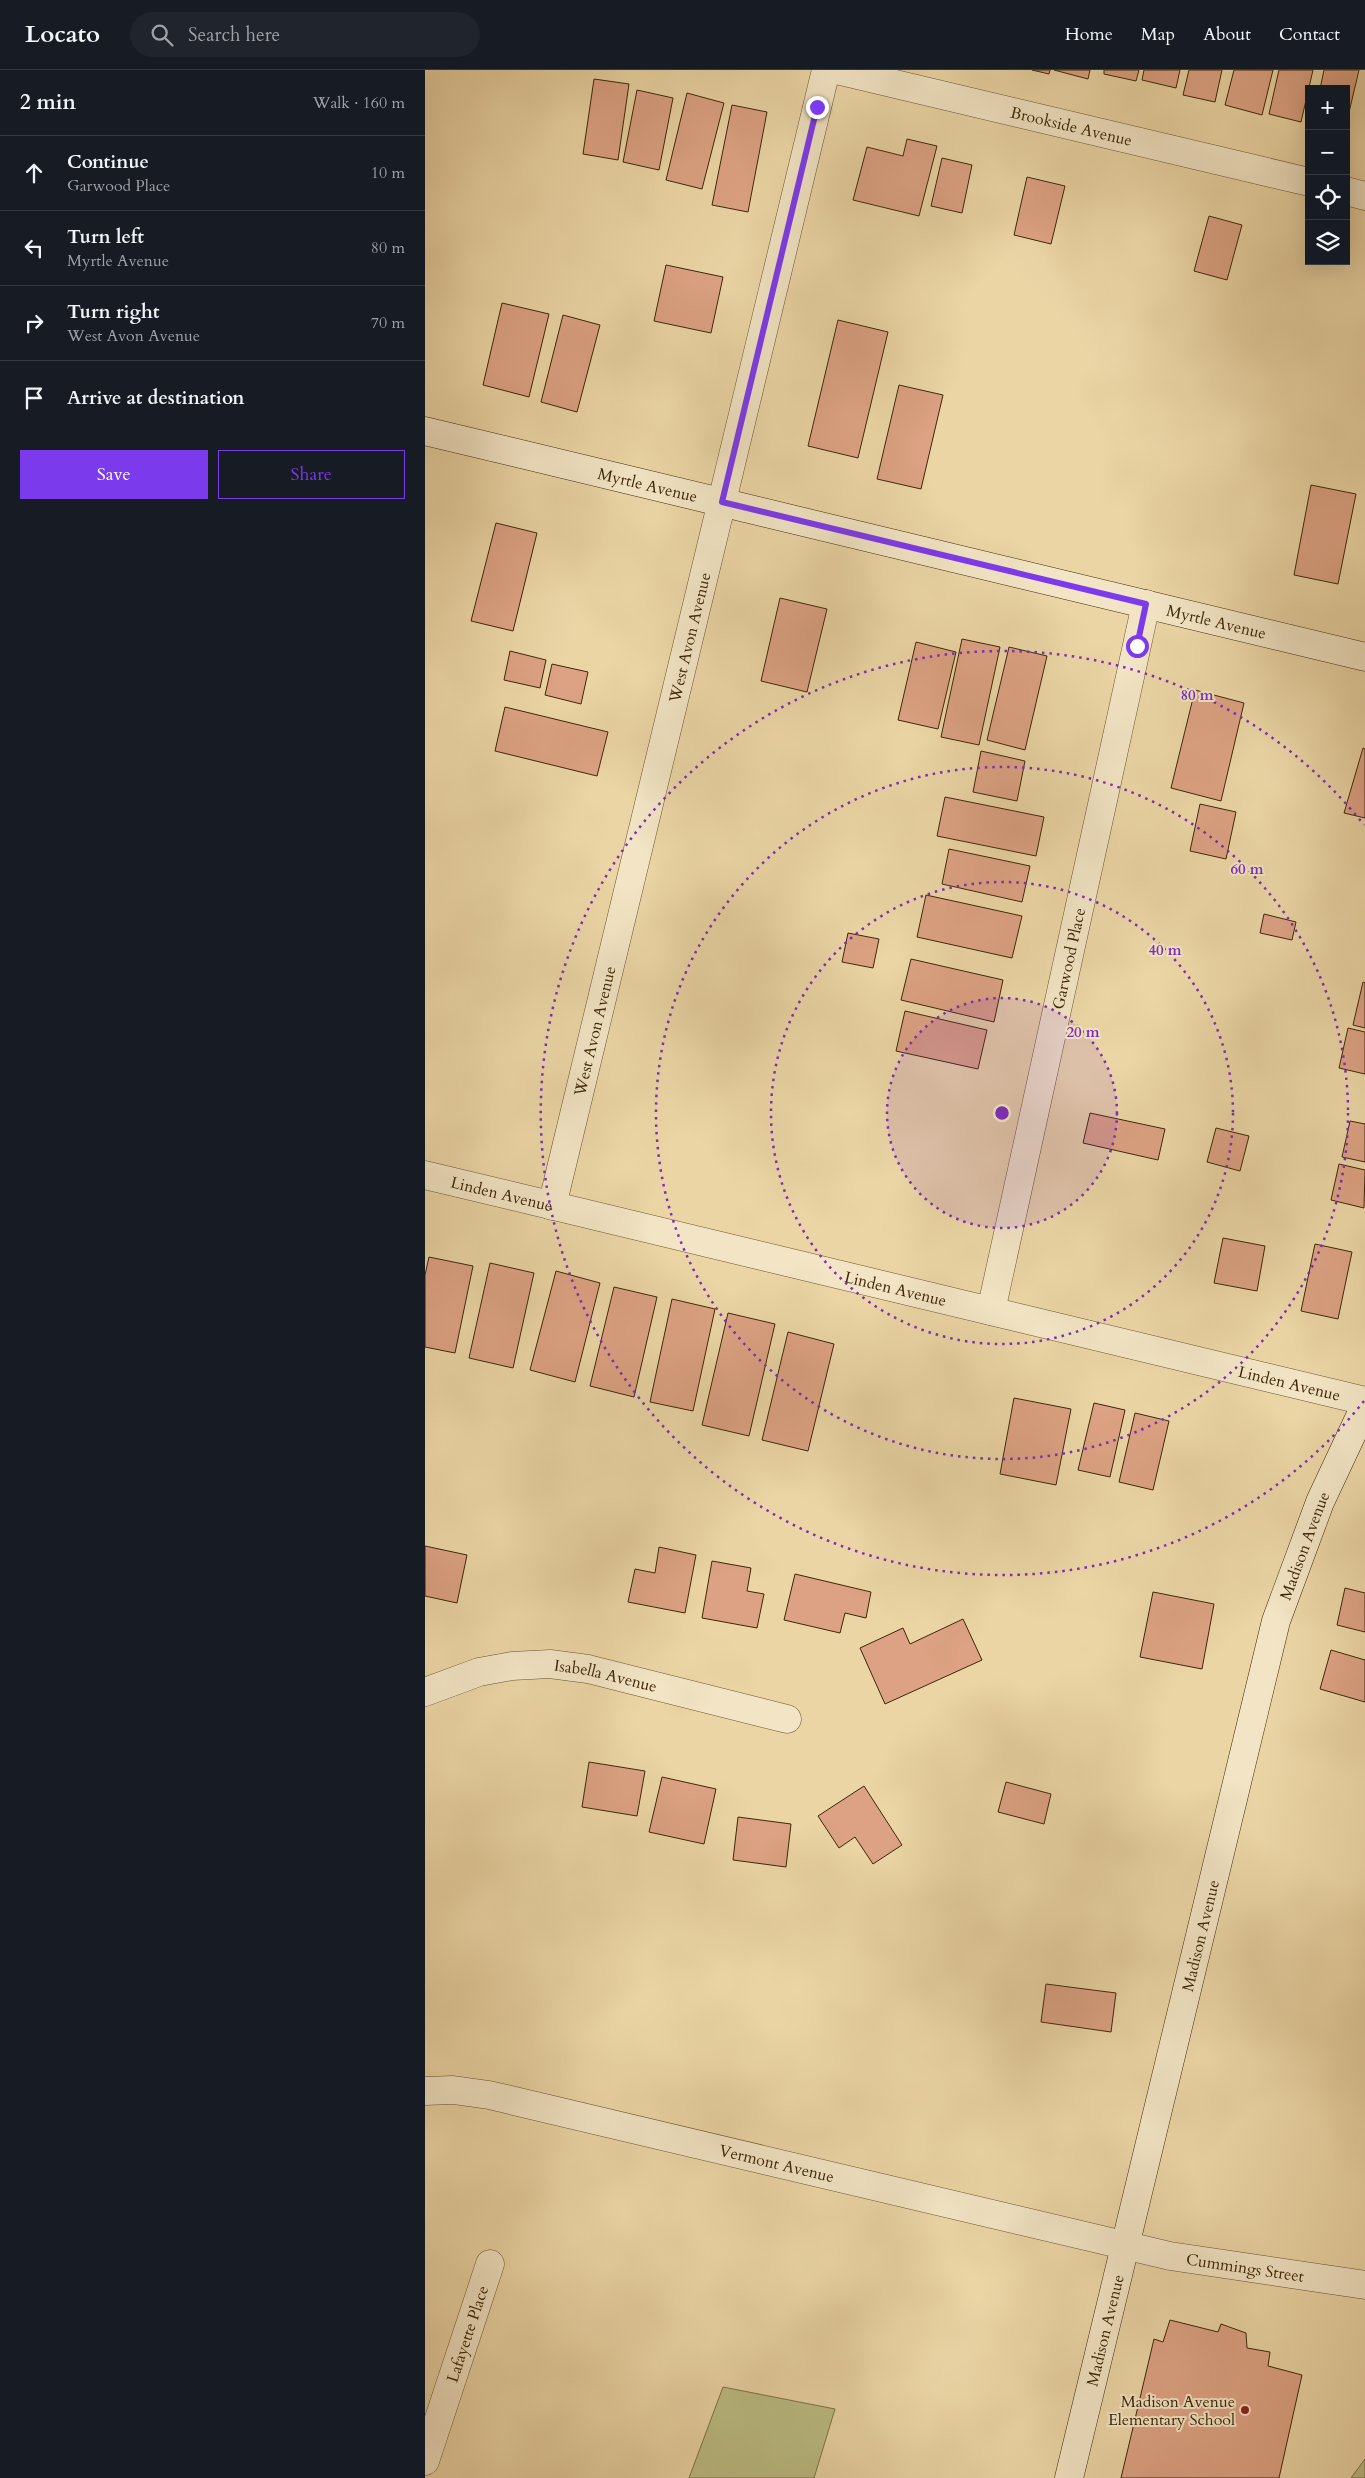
<!DOCTYPE html>
<html lang="en">
<head>
<meta charset="utf-8">
<style>
	body { margin:0; font-family:Cardo,serif; background:#20242c; color:#f1f3f6 }
	.controls { position:absolute; right:15px; top:15px; display:grid; overflow:hidden; border-radius:0px; box-shadow:0 5px 20px #0002 }
	.controls button { width:45px; height:45px; display:grid; place-items:center; padding:0; border:0; border-bottom:1px solid #363941; background:#171b24; color:#f1f3f6; font:25px sans-serif }
	.stop { position:absolute; width:15px; height:15px; margin:-11px; border:4px solid #7c3aed; border-radius:50%; background:#fff }
	.stop.end { background:#7c3aed; border-color:#fff; box-shadow:0 1px 5px #0008 }
	.list { margin:0; padding:0; list-style:none }
	h2 { display:flex; justify-content:space-between; align-items:center; height:65px; margin:0; padding:0 20px; font-size:21px }
	h2 small { font-size:16px; font-weight:400; color:#9ea1a6 }
	.list li { display:grid; grid-template-columns:32px 1fr auto; gap:15px; align-items:center; box-sizing:border-box; height:75px; padding:0 20px; border-top:1px solid #363941 }
	.list b { display:block; font-size:19px; white-space:nowrap }
	.list p { margin:0; font-size:16px; white-space:nowrap; color:#9ea1a6 }
	.list em { font-size:16px; font-style:normal; color:#9ea1a6 }
	.actions { display:flex; gap:10px; padding:15px 20px }
	.actions a { flex:1; padding:11px 0; border:1px solid #7c3aed; border-radius:0px; text-align:center; font-size:18px; color:#7c3aed }
	.actions .main { background:#7c3aed; color:#fff }
	.icon { flex:none; width:28px; height:28px; fill:none; stroke:currentColor; stroke-width:2; stroke-linecap:round; stroke-linejoin:round }
	.map { position:relative; flex:none; width:940px; height:2408px; overflow:hidden }
	header { display:flex; align-items:center; gap:30px; box-sizing:border-box; height:70px; padding:0 25px; background:#171b24; border-bottom:1px solid #363941 }
	header strong { font-size:24px }
	nav { display:flex; gap:28px; margin-inline-start:auto; font-size:18px }
	.search { width:350px; height:45px; background:#20242c; display:flex; align-items:center; gap:12px; box-sizing:border-box; padding:0 18px; border-radius:28px; color:#9ea1a6; font-size:19px }
	main { display:flex }
	aside { flex:1; background:#171b24 }
	.map>svg:first-child { display:block }
</style>
</head>
<body>
<header>
<strong>Locato</strong>
<div class="search"><svg class="icon" aria-label="search" viewBox="0 0 24 24"><circle cx="10" cy="10" r="6"/><path d="M15 15l6 6"/></svg>Search here</div>
<nav><a>Home</a><a>Map</a><a>About</a><a>Contact</a></nav>
</header>
<main>
<aside>
<h2>2 min<small>Walk · 160 m</small></h2>
<ul class="list">
<li><svg class="icon" aria-label="ahead" viewBox="0 0 24 24"><path d="M12 20V5M6 11l6-6 6 6"/></svg><div><b>Continue</b><p>Garwood Place</p></div><em>10 m</em></li>
<li><svg class="icon" aria-label="left" viewBox="0 0 24 24"><path d="M17 20v-9H6M10 6l-5 5 5 5"/></svg><div><b>Turn left</b><p>Myrtle Avenue</p></div><em>80 m</em></li>
<li><svg class="icon" aria-label="right" viewBox="0 0 24 24"><path d="M7 20v-9h11M14 6l5 5-5 5"/></svg><div><b>Turn right</b><p>West Avon Avenue</p></div><em>70 m</em></li>
<li><svg class="icon" aria-label="arrive" viewBox="0 0 24 24"><path d="M6 21V4h12l-3 4 3 4H6"/></svg><div><b>Arrive at destination</b></div></li>
</ul>
<div class="actions"><a class="main">Save</a><a>Share</a></div>
</aside>
<div class="map">
<svg width="940" height="2408" viewBox="0 0 940 2408">
	<rect width="100%" height="100%" fill="#ebd5a5"/>
	<filter id="stains"><feTurbulence type="fractalNoise" baseFrequency=".004" numOctaves="4"/><feColorMatrix values="0 0 0 0 .2 0 0 0 0 .09 0 0 0 0 .02 0 0 0 .5 -.17"/></filter>
	<radialGradient id="worn" r=".72"><stop offset=".6" stop-color="#630" stop-opacity="0"/><stop offset="1" stop-color="#630" stop-opacity=".3"/></radialGradient>
	<path fill="#bbbc83" stroke="#7c7245" d="M298,2317L410,2339L389,2408H264Z
		M940,2389V2408H926Z"/>
	<path fill="#dca283" stroke="#3d2707" d="M607,0H625L624,4Z
		M629,0H665L663,9Z
		M679,0H714L711,11L679,4Z
		M719,0H755L751,18L717,10Z
		M764,0H797L790,32L758,25Z
		M809,0H848L837,45L800,35Z
		M854,0H888L876,52L844,44Z
		M899,0H934L921,55V19H895Z
		M169,9L204,14L193,90L158,84Z
		M212,20L248,28L234,100L198,92Z
		M262,23L299,33L277,119L241,110Z
		M307,35L342,42L323,142L287,135Z
		M482,69L512,76L494,146L428,130L442,77L478,86Z
		M517,88L547,95L537,143L506,136Z
		M602,107L640,116L626,174L589,165Z
		M784,146L817,155L802,210L769,201Z
		M241,195L298,207L286,263L229,251Z
		M77,233L124,244L104,327L58,315Z
		M138,245L175,255L152,342L116,332Z
		M413,250L463,262L433,388L383,376Z
		M474,315L518,325L496,419L452,409Z
		M886,415L931,424L913,514L869,505Z
		M71,453L112,463L88,561L46,551Z
		M355,528L402,539L382,622L336,611Z
		M537,569L575,577L554,675L516,667Z
		M491,572L531,582L513,659L473,650Z
		M584,577L622,586L600,680L562,670Z
		M85,581L121,590L115,618L79,610Z
		M127,594L163,602L156,634L120,625Z
		M770,620L819,633L796,731L746,718Z
		M80,637L183,662L172,706L70,681Z
		M938,678L940,679V748L919,743Z
		M556,681L600,691L592,731L548,722Z
		M520,727L619,747L611,786L512,766Z
		M775,734L811,742L801,789L765,781Z
		M524,779L605,796L597,832L517,814Z
		M501,825L597,846L587,888L492,867Z
		M839,844L871,852L867,870L835,863Z
		M423,863L454,869L448,898L417,892Z
		M486,889L578,910L569,952L476,930Z
		M938,912L940,913V958L928,955Z
		M480,941L562,960L553,999L471,981Z
		M923,958L940,962V1004L914,998Z
		M665,1043L740,1059L733,1090L658,1073Z
		M925,1051L940,1054V1092L917,1087Z
		M791,1058L824,1066L815,1101L782,1092Z
		M914,1094L940,1100L939,1138L906,1130Z
		M798,1168L840,1176L832,1221L789,1213Z
		M890,1174L927,1182L913,1249L876,1241Z
		M4,1187L48,1196L30,1283L0,1277V1205Z
		M65,1193L109,1203L88,1298L44,1288Z
		M131,1201L175,1213L150,1312L105,1300Z
		M189,1217L232,1227L209,1327L165,1316Z
		M247,1229L290,1239L268,1341L225,1332Z
		M303,1243L350,1254L324,1366L277,1355Z
		M363,1262L409,1274L383,1381L337,1370Z
		M589,1328L646,1339L631,1415L575,1404Z
		M669,1333L700,1340L685,1407L653,1400Z
		M710,1343L744,1351L728,1420L694,1412Z
		M0,1476L42,1485L32,1533L0,1526Z
		M234,1477L271,1485L260,1543L203,1532L210,1499L230,1503Z
		M287,1491L326,1498L322,1521L339,1524L332,1558L277,1548Z
		M370,1504L446,1522L441,1548L420,1543L415,1563L359,1550Z
		M920,1518L940,1523V1562L912,1555Z
		M728,1522L789,1534L777,1599L715,1587Z
		M538,1549L557,1590L460,1634L435,1578L478,1558L485,1574Z
		M906,1580L940,1590V1632L895,1619Z
		M164,1692L220,1701L212,1746L157,1737Z
		M237,1707L291,1719L279,1774L224,1762Z
		M581,1712L626,1724L619,1754L573,1742Z
		M439,1716L477,1775L448,1794L430,1767L414,1778L393,1746Z
		M313,1747L366,1754L361,1797L308,1790Z
		M621,1914L691,1923L686,1962L616,1952Z
		M745,2250L793,2262L796,2254L821,2263L822,2278L845,2282L843,2296L877,2305L854,2408H696L729,2269L738,2272Z"/>
	<g fill="none" stroke-linecap="round" stroke-linejoin="round">
		<g stroke="#68522e" stroke-width="29">
			<g id="street">
				<path id="s1" d="M411,0L884,112"/>
				<path d="M921,121L940,126"/>
				<path id="s2" d="M0,1105L940,1331"/>
				<path id="s3" d="M127,1136L401,0"/>
				<path id="s4" d="M566,1241L721,534"/>
				<path id="s5" d="M0,1622L54,1602L87,1596L125,1594L163,1599L362,1649"/>
				<path id="s6" d="M0,2021L28,2020L64,2025L745,2186L940,2215"/>
				<path id="s7" d="M0,2391L65,2194"/>
			</g>
		</g>
		<g stroke="#3d2707" stroke-width="29">
			<g id="secondary">
				<path id="s8" d="M0,361L940,587"/>
				<path id="s9" d="M644,2408L851,1551L895,1432L940,1336"/>
			</g>
		</g>
		<use href="#street" stroke="#f2e4c4" stroke-width="28"/>
		<use href="#secondary" stroke="#f2e4c4" stroke-width="28"/>
	</g>
	<g fill="none" stroke-linecap="round" stroke-linejoin="round">
		<path stroke="#7c3aed" stroke-width="6" d="M392,37L297,432L721,534L712,576"/>
	</g>
	<circle cx="577" cy="1043" r="115" fill="#7b2cbf" fill-opacity=".12"/>
	<g fill="none" stroke="#7b2cbf" stroke-width="2.5" stroke-dasharray="2.5 5">
		<circle cx="577" cy="1043" r="115"/>
		<circle cx="577" cy="1043" r="231"/>
		<circle cx="577" cy="1043" r="346"/>
		<path d="M939 1331A462 462 0 1 1 939 755"/>
	</g>
	<circle fill="#8f2418" stroke="#f2e4c4" stroke-width="2" cx="820" cy="2340" r="5"/>
	<g text-anchor="middle" stroke-width="4" stroke-linejoin="round" paint-order="stroke">
		<g font-size="16" fill="#3d2707" stroke="#f2e4c4">
			<text dy="6" stroke="none"><textPath href="#s1" startOffset="242">Brookside Avenue</textPath></text>
			<text dy="6" stroke="none"><textPath href="#s8" startOffset="229">Myrtle Avenue</textPath></text>
			<text dy="6" stroke="none"><textPath href="#s8" startOffset="814">Myrtle Avenue</textPath></text>
			<text dy="6" stroke="none"><textPath href="#s3" startOffset="585">West Avon Avenue</textPath></text>
			<text dy="6" stroke="none"><textPath href="#s4" startOffset="361">Garwood Place</textPath></text>
			<text dy="6" stroke="none"><textPath href="#s3" startOffset="180">West Avon Avenue</textPath></text>
			<text dy="6" stroke="none"><textPath href="#s2" startOffset="79">Linden Avenue</textPath></text>
			<text dy="6" stroke="none"><textPath href="#s2" startOffset="484">Linden Avenue</textPath></text>
			<text dy="6" stroke="none"><textPath href="#s2" startOffset="889">Linden Avenue</textPath></text>
			<text dy="6" stroke="none"><textPath href="#s9" startOffset="962">Madison Avenue</textPath></text>
			<text dy="6" stroke="none"><textPath href="#s5" startOffset="186">Isabella Avenue</textPath></text>
			<text dy="6" stroke="none"><textPath href="#s9" startOffset="558">Madison Avenue</textPath></text>
			<text dy="6" stroke="none"><textPath href="#s6" startOffset="360">Vermont Avenue</textPath></text>
			<text dy="6" stroke="none"><textPath href="#s6" startOffset="840">Cummings Street</textPath></text>
			<text dy="6" stroke="none"><textPath href="#s9" startOffset="152">Madison Avenue</textPath></text>
			<text dy="6" stroke="none"><textPath href="#s7" startOffset="134">Lafayette Place</textPath></text>
		</g>
		<g font-size="16" fill="#3d2707" stroke="#f2e4c4" text-anchor="end">
			<text x="810" y="2337">Madison Avenue<tspan x="810" dy="18">Elementary School</tspan></text>
		</g>
	</g>
	<circle cx="577" cy="1043" r="8" fill="#7b2cbf" stroke="#f2e4c4" stroke-width="2.5"/>
	<g font-size="15" text-anchor="middle" font-weight="bold" fill="#7b2cbf" stroke="#f2e4c4" stroke-width="4" stroke-linejoin="round" paint-order="stroke">
		<text x="772" y="630">80 m</text>
		<text x="822" y="804">60 m</text>
		<text x="740" y="885">40 m</text>
		<text x="658" y="967">20 m</text>
	</g>
	<rect width="100%" height="100%" filter="url(#stains)"/>
	<rect width="100%" height="100%" fill="url(#worn)"/>
</svg>
<div class="controls">
<button>+</button>
<button>−</button>
<button><svg class="icon" aria-label="locate" viewBox="0 0 24 24"><circle cx="12" cy="12" r="6"/><path d="M12 2v4M12 18v4M2 12h4M18 12h4"/></svg></button>
<button><svg class="icon" aria-label="layers" viewBox="0 0 24 24"><path d="M12 4l9 5-9 5-9-5zM3 14l9 5 9-5"/></svg></button>
</div>
<div class="stop" style="left:712px;top:576px"></div>
<div class="stop end" style="left:392px;top:37px"></div>
</div>
</main>
</body>
</html>
